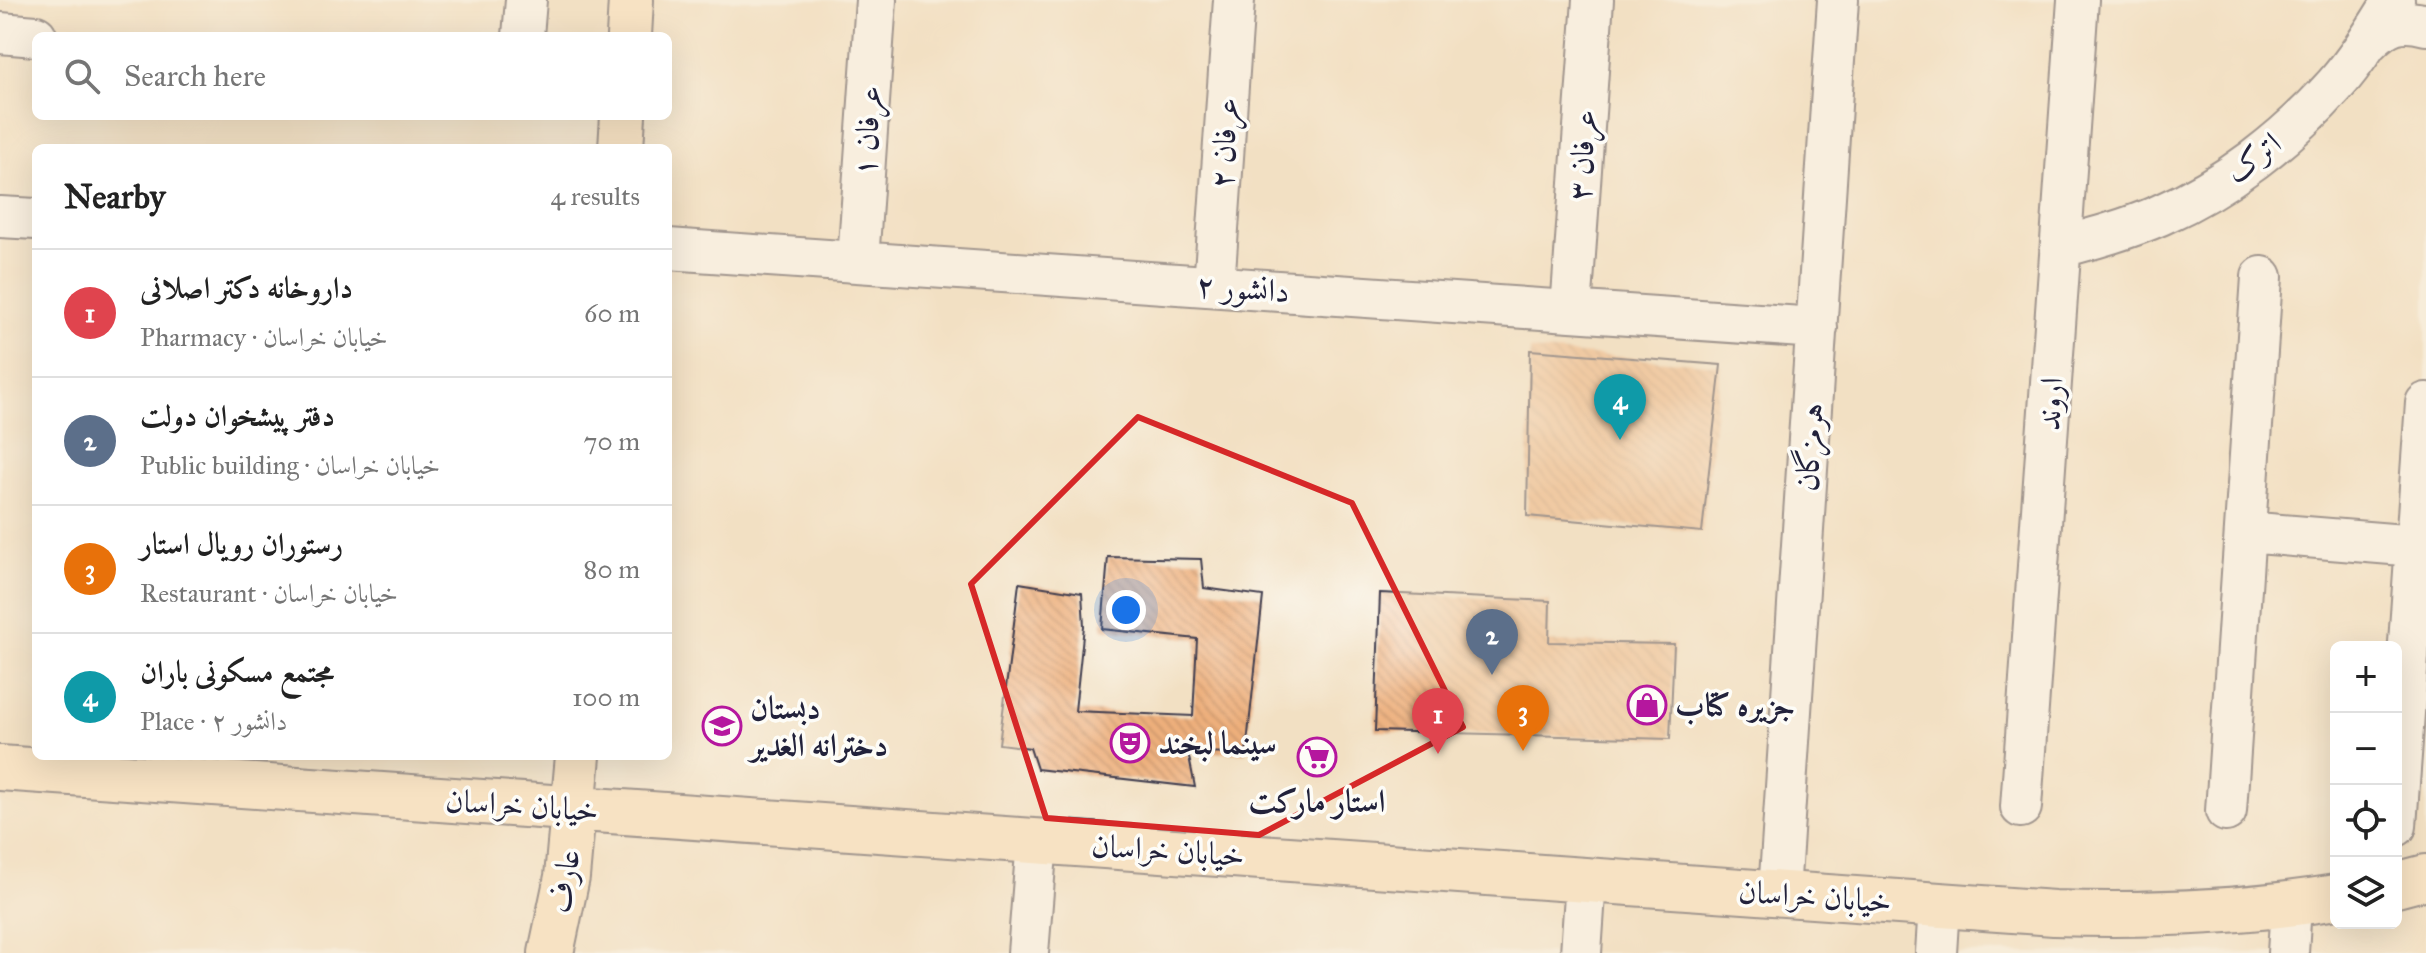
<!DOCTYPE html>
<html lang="en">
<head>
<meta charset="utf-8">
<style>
	body { margin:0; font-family:"IM FELL Great Primer",Amiri,serif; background:#f6f6f6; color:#222 }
	.controls { position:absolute; right:24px; bottom:24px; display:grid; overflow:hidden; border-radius:12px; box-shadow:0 8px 32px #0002 }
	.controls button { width:72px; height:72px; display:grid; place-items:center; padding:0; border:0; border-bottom:2px solid #e0e0e0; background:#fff; color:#222; font:40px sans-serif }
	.you { position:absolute; left:1126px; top:610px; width:28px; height:28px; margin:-20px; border:6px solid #fff; border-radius:50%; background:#1a73e8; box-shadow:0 0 0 12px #1a73e833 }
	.badge { display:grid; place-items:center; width:52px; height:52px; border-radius:50%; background:#b45309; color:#fff; font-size:26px; font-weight:700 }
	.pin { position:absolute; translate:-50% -66px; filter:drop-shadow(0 2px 4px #0008) }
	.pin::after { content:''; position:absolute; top:42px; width:28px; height:24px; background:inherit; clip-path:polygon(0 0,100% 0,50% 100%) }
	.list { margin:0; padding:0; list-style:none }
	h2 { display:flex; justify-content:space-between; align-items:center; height:104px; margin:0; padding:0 32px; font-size:34px }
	h2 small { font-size:26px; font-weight:400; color:#767676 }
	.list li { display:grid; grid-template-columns:52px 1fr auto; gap:24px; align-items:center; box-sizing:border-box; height:128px; padding:0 32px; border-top:2px solid #e0e0e0 }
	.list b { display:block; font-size:30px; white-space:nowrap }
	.list p { margin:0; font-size:26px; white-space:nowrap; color:#767676 }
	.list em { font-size:26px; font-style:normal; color:#767676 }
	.icon { flex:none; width:44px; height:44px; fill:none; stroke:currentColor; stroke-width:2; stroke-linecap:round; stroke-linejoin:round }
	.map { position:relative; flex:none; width:2426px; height:953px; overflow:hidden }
	.search { position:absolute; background:#fff; box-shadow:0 8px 32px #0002; left:32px; top:32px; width:640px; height:88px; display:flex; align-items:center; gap:20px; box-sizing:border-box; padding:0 28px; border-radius:12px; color:#767676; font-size:30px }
	.panel { position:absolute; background:#fff; box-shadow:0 8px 32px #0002; left:32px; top:144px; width:640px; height:616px; border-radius:12px }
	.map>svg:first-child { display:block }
</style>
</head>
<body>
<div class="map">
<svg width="2426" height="953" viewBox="0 0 2426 953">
	<defs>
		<pattern id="building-back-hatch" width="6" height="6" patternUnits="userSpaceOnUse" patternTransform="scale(2)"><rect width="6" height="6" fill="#edaf7b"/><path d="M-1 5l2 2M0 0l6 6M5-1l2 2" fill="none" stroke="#cb966b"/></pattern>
	</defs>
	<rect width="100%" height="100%" fill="#fdfcf7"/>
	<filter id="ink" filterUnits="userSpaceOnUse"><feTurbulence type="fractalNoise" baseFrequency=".0125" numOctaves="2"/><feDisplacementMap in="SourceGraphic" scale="16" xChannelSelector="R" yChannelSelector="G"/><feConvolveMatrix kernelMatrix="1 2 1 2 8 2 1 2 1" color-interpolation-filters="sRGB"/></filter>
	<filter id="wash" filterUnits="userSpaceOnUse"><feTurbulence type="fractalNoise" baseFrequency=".006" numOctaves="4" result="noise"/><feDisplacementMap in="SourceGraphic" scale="32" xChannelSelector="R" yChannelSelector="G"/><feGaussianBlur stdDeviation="1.8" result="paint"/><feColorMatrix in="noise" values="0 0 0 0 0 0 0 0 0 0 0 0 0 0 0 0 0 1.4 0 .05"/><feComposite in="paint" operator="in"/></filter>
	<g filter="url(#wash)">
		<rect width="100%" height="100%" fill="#f2e0c3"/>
		<g id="blocks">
			<path fill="url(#building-back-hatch)" d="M1530,350L1721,365L1702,532L1527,516Z
				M1108,557L1201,559L1204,588L1263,596L1246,753L1188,752L1195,787L1037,769L1030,748L999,744L1019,583L1082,593L1084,626L1075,711L1193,716L1197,639L1102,629Z
				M1380,593L1550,601L1549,642L1674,644L1670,739L1375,731Z"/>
		</g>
	</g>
	<g filter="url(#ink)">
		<use href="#blocks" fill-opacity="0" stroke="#413e4f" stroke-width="2"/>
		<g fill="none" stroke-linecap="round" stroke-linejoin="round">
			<g stroke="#413e4f" stroke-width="44">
				<path id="street" d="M0,33L36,36
					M523,36L526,0
					M2368,42C2387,23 2400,18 2426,25
					M0,217L36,219
					M2061,247C2095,238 2128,229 2160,215C2226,186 2287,139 2335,85C2358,59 2376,29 2394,0
					M668,249L1817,328
					M858,261L876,0
					M1214,286L1234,0
					M1571,311L1593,0
					M2245,532L2416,546
					M2021,807L2078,0
					M2226,811L2262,277
					M2396,826L2426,403
					M1779,893L1838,0
					M1028,953L1037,841
					M1581,953L1586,880
					M1936,953L1939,905
					M2288,953L2291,905"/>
			</g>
			<g stroke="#413e4f" stroke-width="48">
				<path id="secondary" d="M629,36L631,0
					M621,148L623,116
					M0,768L2054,913C2150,916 2241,913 2336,897
					M2396,885L2426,877
					M551,953L567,877L578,756"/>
			</g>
			<use href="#street" stroke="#fff" stroke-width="40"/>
			<use href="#secondary" stroke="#fce5c4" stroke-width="44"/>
		</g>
	</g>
	<path d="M0 0H2426V953H0ZM1138,417L1352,503L1463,727L1259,835L1046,818L971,584Z" fill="#f2e0c3" fill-opacity=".55" fill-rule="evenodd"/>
	<path fill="none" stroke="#d62828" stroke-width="6" stroke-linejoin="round" d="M1138,417L1352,503L1463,727L1259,835L1046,818L971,584Z"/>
	<defs>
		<g id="shop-ring" transform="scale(2)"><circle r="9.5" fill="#fdfcf7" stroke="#b5179e" stroke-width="1.5"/><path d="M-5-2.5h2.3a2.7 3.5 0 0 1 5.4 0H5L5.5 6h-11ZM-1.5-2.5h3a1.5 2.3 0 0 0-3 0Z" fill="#b5179e"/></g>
		<g id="school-ring" transform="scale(2)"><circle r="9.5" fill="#fdfcf7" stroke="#b5179e" stroke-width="1.5"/><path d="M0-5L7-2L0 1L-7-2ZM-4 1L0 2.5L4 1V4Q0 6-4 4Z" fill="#b5179e"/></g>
		<g id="theatre-ring" transform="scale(2)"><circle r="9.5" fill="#fdfcf7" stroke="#b5179e" stroke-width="1.5"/><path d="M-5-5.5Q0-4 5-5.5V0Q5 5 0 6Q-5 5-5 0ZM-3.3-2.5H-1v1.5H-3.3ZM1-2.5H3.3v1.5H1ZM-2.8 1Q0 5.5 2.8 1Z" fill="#b5179e"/></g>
		<g id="supermarket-ring" transform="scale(2)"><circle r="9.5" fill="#fdfcf7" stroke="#b5179e" stroke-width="1.5"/><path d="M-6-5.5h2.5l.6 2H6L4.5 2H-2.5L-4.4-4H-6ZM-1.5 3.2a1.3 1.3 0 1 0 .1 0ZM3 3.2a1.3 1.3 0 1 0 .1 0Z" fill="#b5179e"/></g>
	</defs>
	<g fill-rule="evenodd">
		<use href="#shop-ring" x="1647" y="705"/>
		<use href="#school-ring" x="722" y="726"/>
		<use href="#theatre-ring" x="1130" y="743"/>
		<use href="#supermarket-ring" x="1317" y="757"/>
	</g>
	<g text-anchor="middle" stroke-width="7" stroke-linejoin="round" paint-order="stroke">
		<g font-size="32" fill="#22223b" stroke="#fdfcf7">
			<text transform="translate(867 131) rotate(-86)" y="11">عرفان ۱</text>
			<text transform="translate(1224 143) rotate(-86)" y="11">عرفان ۲</text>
			<text transform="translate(1582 155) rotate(-86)" y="11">عرفان ۳</text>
			<text transform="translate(2253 157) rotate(-37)" y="11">اترک</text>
			<text transform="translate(1243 288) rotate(4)" y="11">دانشور ۲</text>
			<text transform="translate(2050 404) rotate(-86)" y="11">اروند</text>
			<text transform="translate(1809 447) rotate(-86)" y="11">هرمزگان</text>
			<text transform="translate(522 805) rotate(4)" y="11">خیابان خراسان</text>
			<text transform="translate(1168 850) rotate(4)" y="11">خیابان خراسان</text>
			<text transform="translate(564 881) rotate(-81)" y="11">عارف</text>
			<text transform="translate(1815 896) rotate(4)" y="11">خیابان خراسان</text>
		</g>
		<g font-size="32" font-weight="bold" fill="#22223b" stroke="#fdfcf7" text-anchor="start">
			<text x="1675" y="716">جزیره کتاب</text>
			<text x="750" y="719">دبستان<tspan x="750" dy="37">دخترانه الغدیر</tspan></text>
			<text x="1158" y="754">سینما لبخند</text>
			<text x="1317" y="812" text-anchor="middle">استار مارکت</text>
		</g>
	</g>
</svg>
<div class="controls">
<button>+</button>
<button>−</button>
<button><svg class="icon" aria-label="locate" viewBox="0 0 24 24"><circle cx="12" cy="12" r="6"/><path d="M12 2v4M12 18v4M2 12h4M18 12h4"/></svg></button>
<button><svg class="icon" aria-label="layers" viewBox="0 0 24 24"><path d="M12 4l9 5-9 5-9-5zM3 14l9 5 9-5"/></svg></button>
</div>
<div class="you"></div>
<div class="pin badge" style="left:1438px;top:754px;background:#e0444e">1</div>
<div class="pin badge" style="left:1492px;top:675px;background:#5c6f8a">2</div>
<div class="pin badge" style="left:1523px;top:751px;background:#e8710a">3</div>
<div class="pin badge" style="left:1620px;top:440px;background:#0f9aa8">4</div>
<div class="search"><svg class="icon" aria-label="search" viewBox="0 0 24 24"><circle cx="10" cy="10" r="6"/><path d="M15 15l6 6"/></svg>Search here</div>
<section class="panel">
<h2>Nearby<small>4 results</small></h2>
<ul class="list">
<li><span class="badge" style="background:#e0444e">1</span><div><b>داروخانه دکتر اصلانی</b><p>Pharmacy · خیابان خراسان</p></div><em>60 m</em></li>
<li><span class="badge" style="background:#5c6f8a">2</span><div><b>دفتر پیشخوان دولت</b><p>Public building · خیابان خراسان</p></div><em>70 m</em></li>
<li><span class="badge" style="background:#e8710a">3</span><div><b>رستوران رویال استار</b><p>Restaurant · خیابان خراسان</p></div><em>80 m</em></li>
<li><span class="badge" style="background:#0f9aa8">4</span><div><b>مجتمع مسکونی باران</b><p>Place · دانشور ۲</p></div><em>100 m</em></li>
</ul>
</section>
</div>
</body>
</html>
